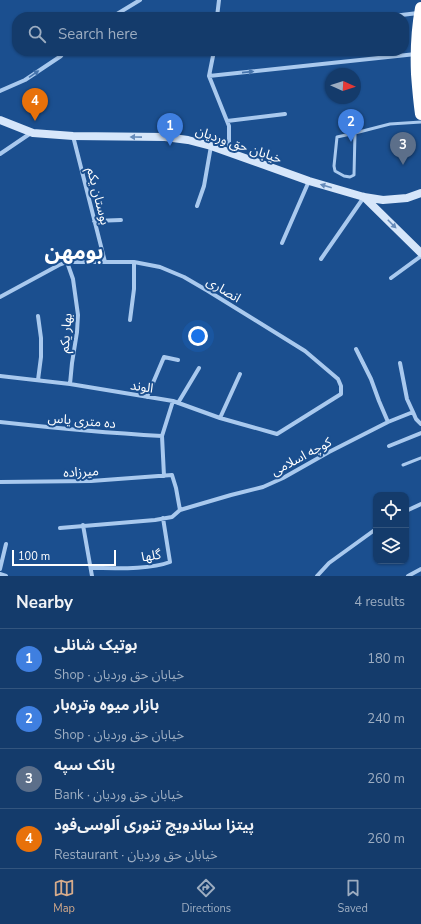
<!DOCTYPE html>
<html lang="en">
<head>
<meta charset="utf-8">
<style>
	body { margin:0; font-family:"Nunito Sans","Noto Sans Arabic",sans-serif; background:#1d4271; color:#f1f3f6 }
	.controls { position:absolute; right:12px; bottom:12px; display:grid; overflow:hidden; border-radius:8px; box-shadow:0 1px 3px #0004 }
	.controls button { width:36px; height:36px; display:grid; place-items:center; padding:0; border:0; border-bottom:1px solid #33557e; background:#143b6b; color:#f1f3f6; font:20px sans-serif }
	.compass { position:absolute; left:325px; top:68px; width:36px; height:36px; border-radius:50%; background:#143b6b; box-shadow:0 1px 3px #0004; rotate:93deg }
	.scale { position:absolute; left:12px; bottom:10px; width:104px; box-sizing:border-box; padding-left:4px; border:2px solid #fff; border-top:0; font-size:11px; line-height:14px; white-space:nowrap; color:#fff; -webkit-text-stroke:3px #1b4f8f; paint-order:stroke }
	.you { position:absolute; left:198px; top:336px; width:14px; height:14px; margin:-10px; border:3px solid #fff; border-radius:50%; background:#1a73e8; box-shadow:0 0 0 6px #1a73e833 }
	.badge { display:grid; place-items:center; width:26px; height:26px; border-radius:50%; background:#d6ab8b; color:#fff; font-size:13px; font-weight:700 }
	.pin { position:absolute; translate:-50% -33px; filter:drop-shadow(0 1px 2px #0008) }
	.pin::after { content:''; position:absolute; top:21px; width:14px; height:12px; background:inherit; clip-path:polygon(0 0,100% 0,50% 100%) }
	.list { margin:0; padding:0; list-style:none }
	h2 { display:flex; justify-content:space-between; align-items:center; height:52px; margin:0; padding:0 16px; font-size:17px }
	h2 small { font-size:13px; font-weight:400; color:#9dadc1 }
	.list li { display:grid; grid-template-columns:26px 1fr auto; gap:12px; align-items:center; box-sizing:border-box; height:60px; padding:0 16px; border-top:1px solid #33557e }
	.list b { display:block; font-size:15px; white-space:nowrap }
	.list p { margin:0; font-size:13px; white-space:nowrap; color:#9dadc1 }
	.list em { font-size:13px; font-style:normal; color:#9dadc1 }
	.icon { flex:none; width:22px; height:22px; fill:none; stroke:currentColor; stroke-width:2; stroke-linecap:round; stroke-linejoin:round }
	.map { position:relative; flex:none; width:421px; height:576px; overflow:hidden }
	.search { position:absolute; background:#143b6b; box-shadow:0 1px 3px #0004; left:12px; right:12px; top:12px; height:44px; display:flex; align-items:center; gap:10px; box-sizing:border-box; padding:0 14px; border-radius:16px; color:#9dadc1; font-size:15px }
	.sheet { height:292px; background:#143b6b }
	nav { display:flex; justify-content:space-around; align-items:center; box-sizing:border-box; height:56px; border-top:1px solid #33557e; background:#143b6b; font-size:11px; color:#9dadc1 }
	nav a { display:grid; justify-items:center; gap:2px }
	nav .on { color:#d6ab8b }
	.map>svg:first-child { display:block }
</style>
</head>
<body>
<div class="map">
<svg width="421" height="576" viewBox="0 0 421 576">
	<rect width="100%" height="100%" fill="#1b4f8f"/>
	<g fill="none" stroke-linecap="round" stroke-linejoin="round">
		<path stroke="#a9c9ee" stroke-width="3" d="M355,133L337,137L334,166L335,171L344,176L350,177L354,175L355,133L390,124L421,122
			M403,465L421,458"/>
		<path stroke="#a9c9ee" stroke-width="4" d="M112,17L140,0
			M217,17L219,0
			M385,17L418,13
			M214,51L209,76L229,126V153
			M209,76L416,54
			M0,91L25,80L61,56L64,51
			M227,121L285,114
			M73,136L105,262
			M0,154L31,133
			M197,206L204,186L211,146
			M94,221L121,220
			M282,243L309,181
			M321,259L364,197
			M67,262L73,279L78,315L77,332L72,363L70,384
			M391,278L421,256
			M0,297L59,265L67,262H134L160,267L184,277L208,291L305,351L338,379L341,386V394L277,434L220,418L173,401L70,384L0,376
			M38,316L41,338V357L38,380
			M130,320L134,289V262
			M356,349L371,379L379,401L388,422
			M400,363L407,399L413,412
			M147,397L164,357L178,360
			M178,403L199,368
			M220,418L240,374
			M0,422C54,428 108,433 162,436
			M389,446L421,433
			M164,476L162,436L173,401
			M0,482L91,481L172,475L176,488L180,510
			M406,511L421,504
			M83,525L92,576
			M60,528L155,520L172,517L180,510L231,495L263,487L283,478L329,452L388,422L413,412L416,419L421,424
			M91,568C113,568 149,570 170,562L163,518
			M0,569L6,544
			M0,574L6,576
			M317,576L329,563L376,529
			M408,576L421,569"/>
		<path stroke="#d6e6fa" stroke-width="8" d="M0,120L33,133L73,136L165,137L188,140L211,146L309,181L364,197L383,200L407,198L421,193
			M364,197L421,253"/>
		<path stroke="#fff" stroke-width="12" d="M421,8C417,30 416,51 417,74C418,87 419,100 421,114"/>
	</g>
	<defs><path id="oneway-solid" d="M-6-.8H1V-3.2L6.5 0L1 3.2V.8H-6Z"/></defs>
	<g fill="#4674ac">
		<use href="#oneway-solid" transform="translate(248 72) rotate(-6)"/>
		<use href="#oneway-solid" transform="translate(34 74) rotate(-34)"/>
	</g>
	<g fill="#668bba">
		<use href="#oneway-solid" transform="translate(136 137) rotate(-179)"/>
		<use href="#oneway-solid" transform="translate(326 186) rotate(-164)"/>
		<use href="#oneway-solid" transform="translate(392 224) rotate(45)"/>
	</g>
	<g text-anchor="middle" stroke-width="4" stroke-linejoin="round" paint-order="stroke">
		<g font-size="13" fill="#fff" stroke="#1b4f8f">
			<text transform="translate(239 144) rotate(19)" y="5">خیابان حق وردیان</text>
			<text transform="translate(99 196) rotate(76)" y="5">بوستان یکم</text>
			<text transform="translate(224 289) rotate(31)" y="5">انصاری</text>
			<text transform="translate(65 333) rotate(-85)" y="5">بهار یکم</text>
			<text transform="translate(142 386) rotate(9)" y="5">الوند</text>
			<text transform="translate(82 420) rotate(5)" y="5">ده متری یاس</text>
			<text transform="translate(301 456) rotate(-28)" y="5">کوچه اسلامی</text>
			<text transform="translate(81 471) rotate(-3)" y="5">میرزاده</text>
			<text transform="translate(151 555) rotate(-9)" y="5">گلها</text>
		</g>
		<g font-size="21" font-weight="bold" fill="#fff" stroke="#1b4f8f">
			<text x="74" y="259">بومهن</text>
		</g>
	</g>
</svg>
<div class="controls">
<button><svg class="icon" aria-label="locate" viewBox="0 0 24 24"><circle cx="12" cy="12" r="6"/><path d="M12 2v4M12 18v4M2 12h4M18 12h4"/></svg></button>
<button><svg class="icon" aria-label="layers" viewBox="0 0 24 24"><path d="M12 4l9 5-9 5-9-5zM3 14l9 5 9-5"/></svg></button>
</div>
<svg class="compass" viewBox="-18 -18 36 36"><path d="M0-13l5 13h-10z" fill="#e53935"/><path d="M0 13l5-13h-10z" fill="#9dadc1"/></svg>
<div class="scale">100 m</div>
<div class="you"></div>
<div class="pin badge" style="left:170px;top:146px;background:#3f7fe0">1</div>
<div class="pin badge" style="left:351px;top:142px;background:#3f7fe0">2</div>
<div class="pin badge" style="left:403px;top:165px;background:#5c6f8a">3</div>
<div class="pin badge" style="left:35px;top:121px;background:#e8710a">4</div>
<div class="search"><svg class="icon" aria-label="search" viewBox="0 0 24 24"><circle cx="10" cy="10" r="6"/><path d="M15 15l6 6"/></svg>Search here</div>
</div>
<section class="sheet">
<h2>Nearby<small>4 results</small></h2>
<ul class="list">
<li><span class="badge" style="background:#3f7fe0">1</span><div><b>بوتیک شانلی</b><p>Shop · خیابان حق وردیان</p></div><em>180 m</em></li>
<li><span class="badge" style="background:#3f7fe0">2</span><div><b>بازار میوه وتره‌بار</b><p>Shop · خیابان حق وردیان</p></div><em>240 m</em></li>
<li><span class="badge" style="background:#5c6f8a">3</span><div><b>بانک سپه</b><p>Bank · خیابان حق وردیان</p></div><em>260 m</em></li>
<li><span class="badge" style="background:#e8710a">4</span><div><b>پیتزا ساندویچ تنوری اَلوسی‌‌فود</b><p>Restaurant · خیابان حق وردیان</p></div><em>260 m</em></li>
</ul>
</section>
<nav>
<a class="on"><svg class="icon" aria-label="map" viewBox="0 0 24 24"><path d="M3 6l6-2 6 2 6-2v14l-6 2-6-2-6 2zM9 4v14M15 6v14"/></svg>Map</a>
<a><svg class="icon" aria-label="directions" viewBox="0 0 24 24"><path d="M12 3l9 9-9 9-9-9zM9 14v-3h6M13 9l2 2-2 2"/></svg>Directions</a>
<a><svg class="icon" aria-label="saved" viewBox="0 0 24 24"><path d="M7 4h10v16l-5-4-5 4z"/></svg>Saved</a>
</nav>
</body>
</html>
